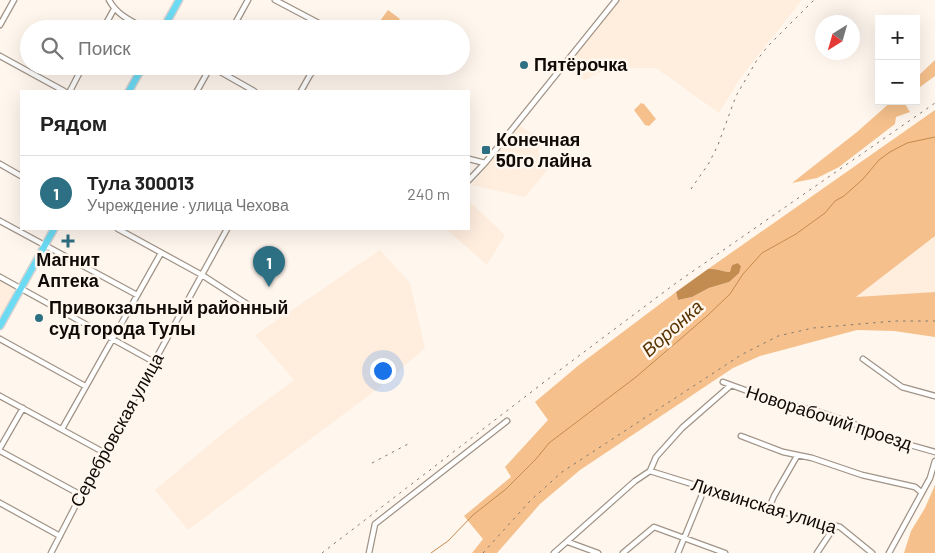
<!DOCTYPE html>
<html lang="ru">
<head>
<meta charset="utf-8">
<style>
	body { margin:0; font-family:Barlow,sans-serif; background:#f2f2f2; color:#222 }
	.controls { position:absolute; right:15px; top:15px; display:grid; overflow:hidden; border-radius:0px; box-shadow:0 5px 20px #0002 }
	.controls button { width:45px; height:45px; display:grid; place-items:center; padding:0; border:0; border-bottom:1px solid #e0e0e0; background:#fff; color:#222; font:25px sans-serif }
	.compass { position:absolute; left:815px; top:15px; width:45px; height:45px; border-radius:50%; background:#fff; box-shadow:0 5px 20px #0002; rotate:217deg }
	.you { position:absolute; left:382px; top:370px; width:18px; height:18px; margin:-12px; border:4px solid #fff; border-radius:50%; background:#1a73e8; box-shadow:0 0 0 8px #1a73e833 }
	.badge { display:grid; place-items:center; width:32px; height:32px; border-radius:50%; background:#2e7083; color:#fff; font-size:16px; font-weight:700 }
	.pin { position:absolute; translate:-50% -41px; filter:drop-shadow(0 1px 2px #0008) }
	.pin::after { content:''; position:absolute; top:26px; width:18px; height:15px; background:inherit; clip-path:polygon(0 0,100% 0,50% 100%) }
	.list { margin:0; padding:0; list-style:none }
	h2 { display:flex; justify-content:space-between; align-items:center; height:65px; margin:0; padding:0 20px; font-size:21px }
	h2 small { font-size:16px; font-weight:400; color:#767676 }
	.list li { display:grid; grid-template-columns:32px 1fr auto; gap:15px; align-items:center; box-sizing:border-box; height:75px; padding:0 20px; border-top:1px solid #e0e0e0 }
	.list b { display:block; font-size:19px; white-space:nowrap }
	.list p { margin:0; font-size:16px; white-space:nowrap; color:#767676 }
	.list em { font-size:16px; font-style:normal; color:#767676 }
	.icon { flex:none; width:28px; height:28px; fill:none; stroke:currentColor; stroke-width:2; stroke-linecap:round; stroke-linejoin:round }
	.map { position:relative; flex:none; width:935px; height:553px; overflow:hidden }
	.search { position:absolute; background:#fff; box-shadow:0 5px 20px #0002; left:20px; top:20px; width:450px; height:55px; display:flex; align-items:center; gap:12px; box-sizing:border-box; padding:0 18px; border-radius:28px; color:#767676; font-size:19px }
	.panel { position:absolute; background:#fff; box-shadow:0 5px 20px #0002; left:20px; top:90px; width:450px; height:140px; border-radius:0px }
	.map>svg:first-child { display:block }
</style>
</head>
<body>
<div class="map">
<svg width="935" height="553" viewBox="0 0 935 553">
	<rect width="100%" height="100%" fill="#fff6ee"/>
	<path fill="#ffeede" d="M617,0H802L741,77L719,113L656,68H608L585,80L563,69L600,24Z
		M519,125L543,141L538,152L551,166L525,197L472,185Z
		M469,201L505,235L487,265L446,229H469Z
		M935,236V292L855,298Z
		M380,250L410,283L425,348L379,388L188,530L155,490L227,430L294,380L255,335Z
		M0,281L16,289L0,317Z"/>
	<path fill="#f5c08b" d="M388,10L400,19L392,29H374Z
		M935,60V76L916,90V78Z
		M892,101H907L905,104L910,112L896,117L895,124L839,167L817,178L792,183L857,132Z
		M641,103L644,104L656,119L649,126L645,125L634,110Z
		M935,110V236L856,297L935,292V337L894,331L857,330L760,356L733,368L580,470L540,504L497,553H472L483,539L464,516L511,477L505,467L548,420L535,402L579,365L676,292L678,300L692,297L709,288L729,282L741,266L738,263L732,265L731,272C723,272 715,268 708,269Z
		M935,485V553H904L911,531L925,508Z"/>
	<path fill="#c28b4f" d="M738,263L741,266L739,273L729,282L709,288L692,297L678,300L676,292L708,269C715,268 723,272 730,272L732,265Z"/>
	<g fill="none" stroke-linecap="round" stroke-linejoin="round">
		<path stroke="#c28b4f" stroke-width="1" d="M431,553L448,541L473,515L506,489L536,459L549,443L636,377L707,316L730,294L743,274L762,253L796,234L825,213L835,201L844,196L863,179L879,160L890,152L907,143L935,137"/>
		<g stroke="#a19487" stroke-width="7">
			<path id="minor" d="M109,0C117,15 131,21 146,29
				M275,0L330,29
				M0,25L14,0
				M103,29L114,9
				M232,29L248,0
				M0,56L64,91
				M210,66L254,91
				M298,66L311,74
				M70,91L83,66
				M197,91L211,66
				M301,91L315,66
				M469,159L485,163
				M0,164L21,176
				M469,180L485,163L616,0
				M0,221L137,295
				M118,229L202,275L250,306
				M0,277L154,362
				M0,339L85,386
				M863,359L902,387L935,396
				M723,382L775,401L816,411L846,421L903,443L935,452
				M0,396L105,453
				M62,429L161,253
				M741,436L783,452L812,458L862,475L915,487L921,492
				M0,448L23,408
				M0,451L81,495
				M650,471L769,508L840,527L872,553
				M0,503L60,536
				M769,508L774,496L797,456
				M568,542L598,553
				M51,553L81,495L227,229
				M369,553L375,524L507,421
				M554,553L635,481L650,471L656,457L682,428L730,386
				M623,553L654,527L725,553
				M678,553L701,497L703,488
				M817,553L835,526
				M889,553L930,478L935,461"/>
		</g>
		<g stroke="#d4d3d2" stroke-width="9">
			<path id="primary" d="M163,29L179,0
				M129,91L143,66
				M0,326L54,229"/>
		</g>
		<use href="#minor" stroke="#fff" stroke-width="4.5"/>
		<use href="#primary" stroke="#6bdbf4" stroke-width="6"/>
		<path stroke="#807973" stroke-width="1" stroke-dasharray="2.5 5" stroke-linecap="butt" d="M691,189L709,163L718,145L736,96L757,60L768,46L814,0
			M372,463L408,444
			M322,553L556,373L676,283L935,103
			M483,553L530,501L562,472L741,355L778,336L813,328L895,321H935"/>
	</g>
	<g fill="#2e7083" stroke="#fff6ee" stroke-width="2">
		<circle cx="524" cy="65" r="5"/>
		<rect x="481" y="145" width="10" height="10" rx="2.5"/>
		<path d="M65.5 233.5h5v5h5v5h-5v5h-5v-5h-5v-5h5z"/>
		<circle cx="39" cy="318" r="5"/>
	</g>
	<g text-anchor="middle" stroke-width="5" stroke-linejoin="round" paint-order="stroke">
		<g font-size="18" font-weight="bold" fill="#0f0a06" stroke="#fff6ee" text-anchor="start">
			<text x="534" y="71">Пятёрочка</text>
			<text x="496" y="146">Конечная<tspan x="496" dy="21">50го лайна</tspan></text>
			<text x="68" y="266" text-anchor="middle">Магнит<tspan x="68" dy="21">Аптека</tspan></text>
			<text x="49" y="314">Привокзальный районный<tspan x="49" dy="21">суд города Тулы</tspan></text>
		</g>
		<g font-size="18" fill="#0f0a06" stroke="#fff6ee">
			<text transform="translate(829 418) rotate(18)" y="6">Новорабочий проезд</text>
			<text transform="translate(117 430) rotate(-61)" y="6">Серебровская улица</text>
			<text transform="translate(764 506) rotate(17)" y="6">Лихвинская улица</text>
		</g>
		<g font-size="19" font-style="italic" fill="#593402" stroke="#fff6ee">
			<text transform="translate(672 328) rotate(-42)" y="7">Воронка</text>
		</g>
	</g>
</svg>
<div class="controls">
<button>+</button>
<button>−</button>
</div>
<svg class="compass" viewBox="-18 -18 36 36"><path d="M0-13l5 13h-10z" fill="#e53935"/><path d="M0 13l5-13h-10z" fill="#767676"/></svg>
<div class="you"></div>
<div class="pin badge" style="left:269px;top:287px">1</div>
<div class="search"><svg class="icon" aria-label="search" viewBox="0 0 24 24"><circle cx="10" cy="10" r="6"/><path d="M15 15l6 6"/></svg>Поиск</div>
<section class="panel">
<h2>Рядом<small></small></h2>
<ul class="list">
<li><span class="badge">1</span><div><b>Тула 300013</b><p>Учреждение · улица Чехова</p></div><em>240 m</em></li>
</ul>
</section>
</div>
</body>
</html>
